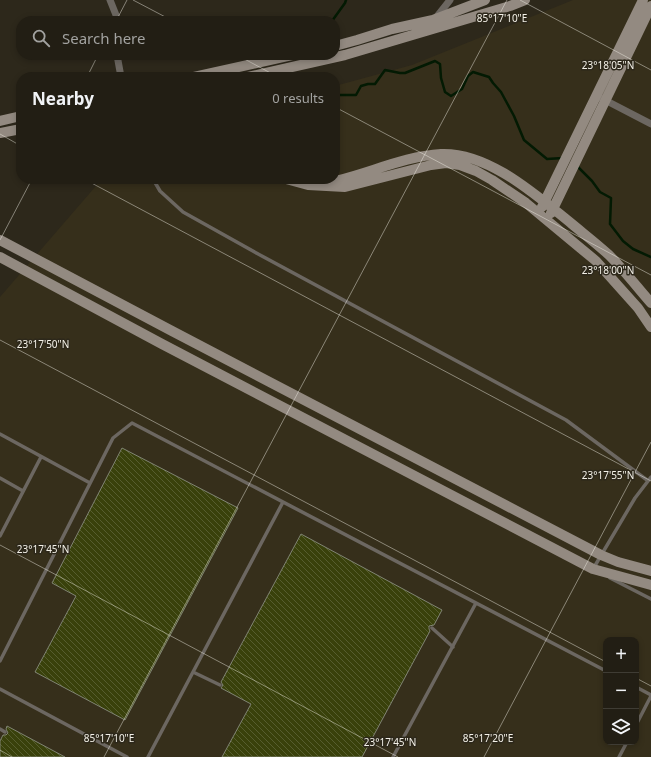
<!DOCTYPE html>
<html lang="en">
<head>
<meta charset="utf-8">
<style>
	body { margin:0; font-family:"Noto Sans",sans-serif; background:#2a271d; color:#f1f3f6 }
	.controls { position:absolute; right:12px; bottom:12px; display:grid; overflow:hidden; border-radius:8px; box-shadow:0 2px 6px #0003 }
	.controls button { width:36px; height:36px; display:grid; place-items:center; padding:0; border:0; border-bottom:1px solid #3f3c34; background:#221e14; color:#f1f3f6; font:20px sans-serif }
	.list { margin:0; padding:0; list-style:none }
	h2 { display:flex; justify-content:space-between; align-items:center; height:52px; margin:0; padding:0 16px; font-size:17px }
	h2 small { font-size:13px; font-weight:400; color:#a2a2a0 }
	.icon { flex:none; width:22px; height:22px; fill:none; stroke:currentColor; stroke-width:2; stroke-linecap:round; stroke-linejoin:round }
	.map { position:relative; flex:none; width:651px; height:757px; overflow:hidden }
	.search { position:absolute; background:#221e14; box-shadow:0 2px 6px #0003; left:16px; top:16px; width:324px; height:44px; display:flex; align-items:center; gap:10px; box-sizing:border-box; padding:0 14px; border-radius:16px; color:#a2a2a0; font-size:15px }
	.panel { position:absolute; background:#221e14; box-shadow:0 2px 6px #0003; left:16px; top:72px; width:324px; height:112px; border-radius:16px }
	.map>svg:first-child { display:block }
</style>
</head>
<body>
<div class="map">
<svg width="651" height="757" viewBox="0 0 651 757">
	<defs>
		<pattern id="building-back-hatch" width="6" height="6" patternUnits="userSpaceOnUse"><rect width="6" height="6" fill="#39410b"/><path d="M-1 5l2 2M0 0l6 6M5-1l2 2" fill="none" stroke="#565d2f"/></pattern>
	</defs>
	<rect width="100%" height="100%" fill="#2d281b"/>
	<path fill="#362f1b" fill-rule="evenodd" d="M573,0H651V757H0V297L102,179H335V86L412,65ZM606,640H636V742H606Z"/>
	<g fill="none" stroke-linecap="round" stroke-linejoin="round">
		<path stroke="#031a03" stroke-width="2.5" d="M332,21L345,3L346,0
			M335,98L339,95H356L361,86L368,84H375L385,70L400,73H405L435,61L440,64L441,78L445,92L451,96L462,89L468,76L473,72L489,77L493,83L501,92L514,116L524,140L547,159L563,158
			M577,166L592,181L600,192L611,198L610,224L623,241L633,249L651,257"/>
	</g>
	<path fill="url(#building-back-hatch)" stroke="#808473" d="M122,448L238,508L125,720L35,672L76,596L52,583Z
		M301,534L442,610L434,625L429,626V629L430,631L362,757H222L251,704L221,688L223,685L221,682Z
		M7,726L65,757H0V741L3,735H6L8,733L6,729Z"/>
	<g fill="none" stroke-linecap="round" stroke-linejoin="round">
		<path stroke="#6c6761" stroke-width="3.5" d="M153,179L160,191L183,212L260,255L566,420L647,480
			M0,434L90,483
			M0,478L23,491
			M0,536L41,457
			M593,569L635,498L651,477
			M610,578L651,599
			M432,628L453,647
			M0,661L113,438L132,423L606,671
			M193,672L220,685
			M636,687L651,695
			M0,689L127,757
			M636,725L651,696
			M0,729L5,732
			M148,757L283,502
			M393,757L476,603
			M619,757L627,742"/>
		<path stroke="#6c6761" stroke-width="7" d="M110,0L116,15V21
			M435,19L450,0
			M117,55L121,77
			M601,98L651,124"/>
		<path stroke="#938a81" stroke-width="10" d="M335,46L357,40L392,29L433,20L485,0
			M194,77L292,55
			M248,77L345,55L510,6L525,0
			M0,121L21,116
			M0,133L21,129
			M286,179L308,185L345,187L431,165L446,163L460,165L476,171L492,180L526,203L596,261L638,308L651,327
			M329,180H339C372,172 406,156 441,154C489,152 537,196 572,224C584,234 597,244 609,255C624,270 637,287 651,303
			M542,207L643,0
			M551,213L651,6
			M0,240L172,331L601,555L618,562L651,571
			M0,257L162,344L593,569L651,585"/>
	</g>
	<path fill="none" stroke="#f4f1e8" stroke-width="1" stroke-opacity="0.45" d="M133,0L173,21M520,0L651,70M116,21L127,0M237,55L278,77M87,77L98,55M335,107L651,275M0,134L21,146M84,179L651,481M0,240L32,179M0,340L606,662M0,545L398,757M636,678L651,686M0,750L12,757M104,757L507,0M484,757L651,442"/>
	<g font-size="10" text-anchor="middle" fill="#f4f1e8" stroke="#2d281b" stroke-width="3" stroke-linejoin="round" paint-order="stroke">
		<text x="502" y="22">85°17'10"E</text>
		<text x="608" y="69">23°18'05"N</text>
		<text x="608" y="274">23°18'00"N</text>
		<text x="43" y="348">23°17'50"N</text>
		<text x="608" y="479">23°17'55"N</text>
		<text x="43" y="553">23°17'45"N</text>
		<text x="109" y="742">85°17'10"E</text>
		<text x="488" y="742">85°17'20"E</text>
		<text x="390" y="746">23°17'45"N</text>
	</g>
</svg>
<div class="controls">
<button>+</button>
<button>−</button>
<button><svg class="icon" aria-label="layers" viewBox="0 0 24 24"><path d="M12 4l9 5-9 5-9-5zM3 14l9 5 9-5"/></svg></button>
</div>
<div class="search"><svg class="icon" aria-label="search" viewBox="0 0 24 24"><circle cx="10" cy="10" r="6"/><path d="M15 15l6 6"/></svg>Search here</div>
<section class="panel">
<h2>Nearby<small>0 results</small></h2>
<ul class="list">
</ul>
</section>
</div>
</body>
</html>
